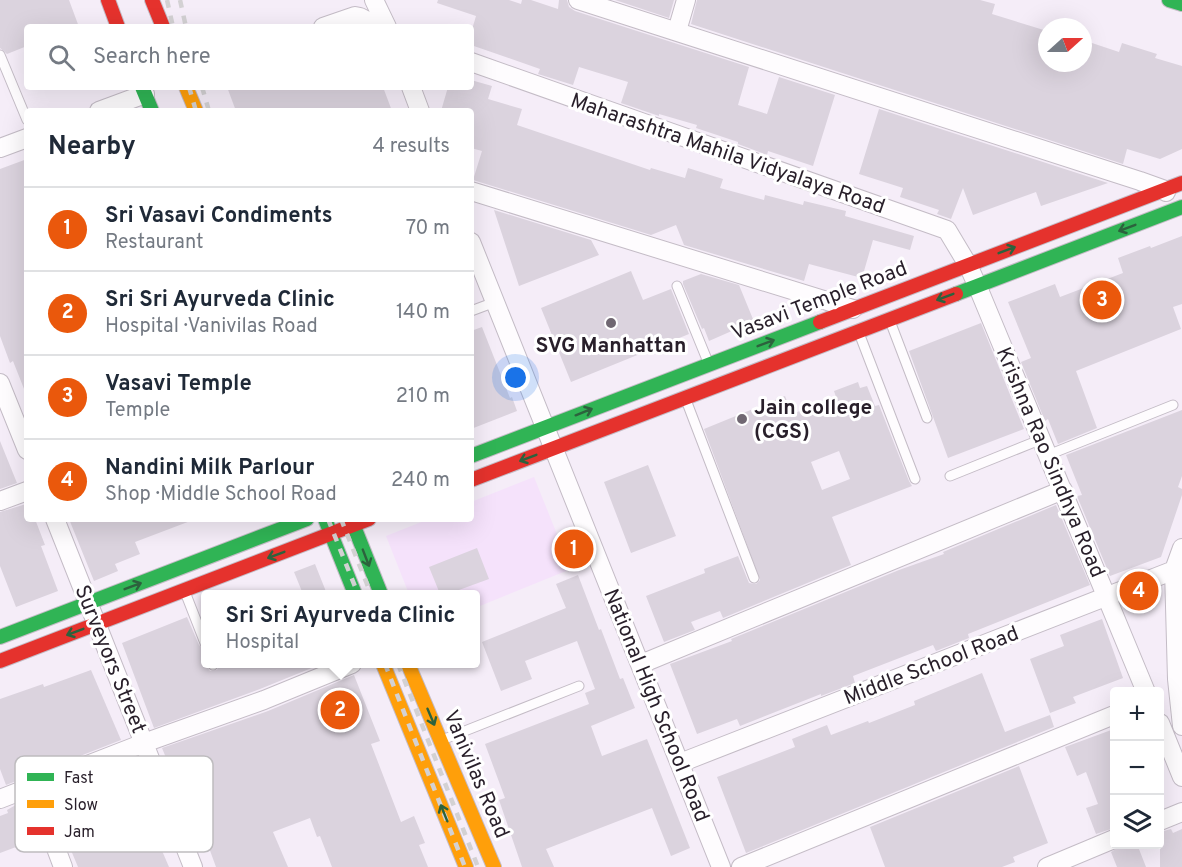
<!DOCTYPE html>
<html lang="en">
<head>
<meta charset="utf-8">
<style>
	body { margin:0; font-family:Overpass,sans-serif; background:#f6f6f7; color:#1f2937 }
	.controls { position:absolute; right:18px; bottom:18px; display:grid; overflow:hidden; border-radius:6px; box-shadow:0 6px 24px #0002 }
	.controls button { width:54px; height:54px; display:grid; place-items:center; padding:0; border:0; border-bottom:2px solid #e0e1e3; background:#fff; color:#1f2937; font:30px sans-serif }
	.compass { position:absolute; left:1038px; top:18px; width:54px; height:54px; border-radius:50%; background:#fff; box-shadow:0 6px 24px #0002; rotate:69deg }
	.you { position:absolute; left:516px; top:378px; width:21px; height:21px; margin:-15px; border:4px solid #fff; border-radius:50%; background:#1a73e8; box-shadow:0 0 0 9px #1a73e833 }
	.badge { display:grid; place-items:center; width:39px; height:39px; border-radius:50%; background:#ea580c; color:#fff; font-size:20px; font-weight:700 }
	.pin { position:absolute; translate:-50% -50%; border:3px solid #fff; box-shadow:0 2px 6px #0006 }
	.popup { position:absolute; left:201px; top:590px; width:279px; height:78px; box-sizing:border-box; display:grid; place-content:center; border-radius:6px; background:#fff; filter:drop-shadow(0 2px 4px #0005); font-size:20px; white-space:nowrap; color:#747a83 }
	.popup b { font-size:22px; color:#1f2937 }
	.popup::after { content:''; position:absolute; left:50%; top:100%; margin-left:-12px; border:12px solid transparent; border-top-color:#fff }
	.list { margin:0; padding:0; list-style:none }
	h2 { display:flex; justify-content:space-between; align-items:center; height:78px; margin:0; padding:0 24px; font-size:26px }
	h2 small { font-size:20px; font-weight:400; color:#747a83 }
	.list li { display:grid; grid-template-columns:39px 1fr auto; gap:18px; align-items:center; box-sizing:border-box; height:84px; padding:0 24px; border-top:2px solid #e0e1e3 }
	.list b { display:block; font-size:22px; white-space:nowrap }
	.list p { margin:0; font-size:20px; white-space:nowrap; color:#747a83 }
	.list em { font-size:20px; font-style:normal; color:#747a83 }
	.icon { flex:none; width:33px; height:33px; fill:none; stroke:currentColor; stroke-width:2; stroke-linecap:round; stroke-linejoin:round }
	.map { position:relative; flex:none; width:1182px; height:867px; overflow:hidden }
	.search { position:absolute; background:#fff; box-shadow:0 6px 24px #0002; left:24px; top:24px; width:450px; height:66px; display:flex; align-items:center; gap:15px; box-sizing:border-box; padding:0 21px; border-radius:6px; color:#747a83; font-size:22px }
	.panel { position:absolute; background:#fff; box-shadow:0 6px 24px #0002; left:24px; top:108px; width:450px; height:414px; border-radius:6px }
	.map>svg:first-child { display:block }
</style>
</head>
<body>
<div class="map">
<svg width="1182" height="867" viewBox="0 0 1182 867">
	<rect width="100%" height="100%" fill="#f5edf8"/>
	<path fill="#f5e2fb" d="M534,477L571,569L475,608V594H409L386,536L429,519H471V502Z"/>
	<path fill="#dbd3de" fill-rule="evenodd" d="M0,0H69L79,27H27V46L7,54L0,48Z
		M438,0H509L521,4L522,0H531L558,9L559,0H567L569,7L575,11L749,67L738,105L767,114L779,77L835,95L813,166L768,151L767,155L738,144V142L696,128L697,125L659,114V116L621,103L628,82L579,67L573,85L538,74L540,69L471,45V33L476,16L437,3Z
		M615,0H674L669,18Z
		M697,0H980L995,4L992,14L1047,31V63H1083V40L1119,52L1122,43L1157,54L1155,58L1182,66V149L1160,159L1127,149L1123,164L691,24Z
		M471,80L492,86L488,99L522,109L517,125L650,170L651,168L685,178L688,168L723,179L720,188L764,200L765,195L803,205L804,201L846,211L845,216L914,236L910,250L873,240L862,278L809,264L804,281L684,245L676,225L651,235L473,180L482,151L471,148V111H441L448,87H471Z
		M227,87H383L392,111H236Z
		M879,109L1108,183L1041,206L1036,192L973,215L963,188L951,219L937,214L939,210L900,197L903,188L859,174Z
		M27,159V394H26L13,361L10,363L0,336V169Z
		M494,210L591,240L599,255L519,286Z
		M1182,236V304L1173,307L1181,329L1076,371L1097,428L1058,444L1048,419L1045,421L1021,362L1031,358L1008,302L1055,284L1060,297L1123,273L1118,258L1150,246L1151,248Z
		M631,271L643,300L671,289L689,334L571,382L541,308Z
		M701,274L739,285L755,324L735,332L734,330L709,341L704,328L702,329L683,284V281Z
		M981,323L1024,429L948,458L909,351Z
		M482,327L510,398L512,397L517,411L471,429V331Z
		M858,382L860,388L867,386L875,406L879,405L909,481L912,486L832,517L851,565L723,618L720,611L691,622L695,630L664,642L646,596L705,573L704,569L738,556L749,583L756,584L760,580L704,429L785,396L792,414L836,397L834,391ZM839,451L850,479L822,490L811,462Z
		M1182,410V476L1178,487L1182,489V495L1161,557L1110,576L1077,496L1082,495L1066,455Z
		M0,441L17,483L0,489Z
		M648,465L676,536L631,553L604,482Z
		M26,504L27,519H35L45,545L41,546L58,591L16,607L0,566V512Z
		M1056,505L1090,585L968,634L969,638L936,651L933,645L853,676L855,683L821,696V694L740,726L737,719L697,734L670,664L732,641L731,639L899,570L944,554L943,552Z
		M69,519H192L193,520L135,542L140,554L115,564L118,571L94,581Z
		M477,548L489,579L448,594H440L429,567Z
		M315,564L327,594H303L294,572Z
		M578,575L599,630L601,629L620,679L623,678L635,708L591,726L602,756L647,739L690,848L671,856L652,808L546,849L554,867H522L499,800L505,798L485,744L589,704L585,693L595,689L577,641L525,661L532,679L501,691L482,642L566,608L556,584Z
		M187,617L199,645L205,650V663L210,671L217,670L220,663H324L260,689L154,728L122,643Z
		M1102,619L1123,678L1073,697L1076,703L1050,713L1030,659L1064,646L1060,635Z
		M91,670L121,740L6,785L0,769V699L43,684L44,687Z
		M982,673L1005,732L1050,715L1054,727L746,853L717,777L795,747L792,739L827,725L831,735L868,721L869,723L915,705L914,701Z
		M354,675L380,741L371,744L401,822L414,816L425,843L419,845L428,867H332L320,836L317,837L310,818L273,832L288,867H216L192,801L187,803L173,769L171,770L162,748L268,711Z
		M1114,729V828L1096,834L1086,808L1098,804L1086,772L1077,776L1065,747Z
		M129,761L138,782L111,793L128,834L157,822L166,844L160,846L169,867H78L47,793Z
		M1019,766L1048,843L1013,857L1015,862L1002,867H885L870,827Z
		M26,801L40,838L0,853V816L8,813L7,810L14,806Z
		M1171,829L1173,833L1182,829V867H1160V832Z
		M1124,844H1137L1146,867H1117L1111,852Z"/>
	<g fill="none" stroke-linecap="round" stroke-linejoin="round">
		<g stroke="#c4bcc6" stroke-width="11">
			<path id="lane" d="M0,55L27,120
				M677,286L708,362
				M471,311L495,302
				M890,321L927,418
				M859,333L915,479
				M686,400L754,578
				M1048,455L1173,405
				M950,476L1042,439
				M185,592L205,643
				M213,664V665
				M442,740L579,686"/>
		</g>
		<g stroke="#c4bcc6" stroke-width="20">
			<path id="street" d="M374,0L387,27
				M578,0L1140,181L1165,190L1166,192
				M323,27L355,16L360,17L379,27
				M677,31L686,0
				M471,62L947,230L968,265L977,285L1146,692
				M411,87L420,111
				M99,111L145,94
				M0,148L27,138
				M471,191L853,309
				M471,242L721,867
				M0,383L27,450
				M0,501L27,491
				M55,519L193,867
				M1182,548L1174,570L1177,679L1182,726
				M641,664L1063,490
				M1160,723L1182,777
				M680,763L1182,567
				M33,787L63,867
				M0,799L144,743L264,700L352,664
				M1160,821L1182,812
				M741,867L1114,715
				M1047,867L1114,839"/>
		</g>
		<g stroke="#c4bcc6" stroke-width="16">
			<path id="fast" d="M1169,0L1182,4
				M142,87L152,111
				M956,294L1182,207
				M471,456L820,322
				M325,519L355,594
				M351,519L381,594
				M0,637L307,519"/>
		</g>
		<g stroke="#c4bcc6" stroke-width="16">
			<path id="slow" d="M186,87L196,111
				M383,664L466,867
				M408,664L494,867"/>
		</g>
		<g stroke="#c4bcc6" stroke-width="16">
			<path id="jam" d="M108,0L118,27
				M152,0L163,27
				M820,322L1182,183
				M471,480L956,294
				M0,661L369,519"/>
		</g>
		<use href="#lane" stroke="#fefcfe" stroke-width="9"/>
		<use href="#street" stroke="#fefcfe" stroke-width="18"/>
		<use href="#fast" stroke="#30b455" stroke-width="14"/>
		<use href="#slow" stroke="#ff9f0a" stroke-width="14"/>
		<use href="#jam" stroke="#e5322d" stroke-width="14"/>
		<path stroke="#d3d1d3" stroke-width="4.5" stroke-dasharray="8 8" stroke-linecap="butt" d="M167,0L173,27
			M180,0L186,27
			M189,87L196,111
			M202,87L209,111
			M328,519L358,594
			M341,519L371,594
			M385,664L465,867
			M398,664L478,867"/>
	</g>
	<defs><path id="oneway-shaft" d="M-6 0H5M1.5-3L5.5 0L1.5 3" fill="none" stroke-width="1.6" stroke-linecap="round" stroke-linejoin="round" transform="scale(1.5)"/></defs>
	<g stroke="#2c623d">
		<use href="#oneway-shaft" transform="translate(1127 228) rotate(159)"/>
		<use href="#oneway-shaft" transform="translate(1007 250) rotate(-21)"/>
		<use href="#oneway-shaft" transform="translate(945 297) rotate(159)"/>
		<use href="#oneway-shaft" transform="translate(766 343) rotate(-21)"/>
		<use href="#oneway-shaft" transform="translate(584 412) rotate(-22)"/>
		<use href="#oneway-shaft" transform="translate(528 458) rotate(159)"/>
		<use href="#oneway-shaft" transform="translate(276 555) rotate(159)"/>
		<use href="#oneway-shaft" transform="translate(366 558) rotate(69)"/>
		<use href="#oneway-shaft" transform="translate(133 586) rotate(-21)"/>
		<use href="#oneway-shaft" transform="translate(75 632) rotate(159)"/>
		<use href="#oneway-shaft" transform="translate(431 717) rotate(67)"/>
		<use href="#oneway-shaft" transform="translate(444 813) rotate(-112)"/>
	</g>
	<g fill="#706772" stroke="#fff" stroke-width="2">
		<circle cx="611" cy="323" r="6"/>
		<circle cx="742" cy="419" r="6"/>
	</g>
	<g text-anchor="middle" stroke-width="6" stroke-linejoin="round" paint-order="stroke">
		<g font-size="21" fill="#281f2a" stroke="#fff">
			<text transform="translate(728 153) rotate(19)" y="7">Maharashtra Mahila Vidyalaya Road</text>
			<text transform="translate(819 300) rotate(-21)" y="7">Vasavi Temple Road</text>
			<text transform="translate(1051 462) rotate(67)" y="7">Krishna Rao Sindhya Road</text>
			<text transform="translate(111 659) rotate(68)" y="7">Surveyors Street</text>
			<text transform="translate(931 665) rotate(-21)" y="7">Middle School Road</text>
			<text transform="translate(657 705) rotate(68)" y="7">National High School Road</text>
			<text transform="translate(477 774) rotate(67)" y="7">Vanivilas Road</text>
		</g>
		<g font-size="21" font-weight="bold" fill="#281f2a" stroke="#fff">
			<text x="611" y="352">SVG Manhattan</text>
			<text x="754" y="414" text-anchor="start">Jain college<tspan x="754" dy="24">(CGS)</tspan></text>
		</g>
	</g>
	<rect x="15" y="756" width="198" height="96" rx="9" fill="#fff" stroke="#bebcbf" stroke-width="1.5"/>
	<rect x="27" y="773" width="27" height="8" fill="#30b455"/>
	<rect x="27" y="800" width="27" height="8" fill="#ff9f0a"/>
	<rect x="27" y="827" width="27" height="8" fill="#e5322d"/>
	<g font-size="16" fill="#281f2a">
		<text x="64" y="783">Fast</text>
		<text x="64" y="810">Slow</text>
		<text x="64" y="837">Jam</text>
	</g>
</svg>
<div class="controls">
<button>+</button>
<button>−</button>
<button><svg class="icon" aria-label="layers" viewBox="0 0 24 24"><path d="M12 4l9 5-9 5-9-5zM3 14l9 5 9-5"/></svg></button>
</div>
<svg class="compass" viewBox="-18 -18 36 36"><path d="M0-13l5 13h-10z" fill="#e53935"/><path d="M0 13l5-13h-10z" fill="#747a83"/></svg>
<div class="you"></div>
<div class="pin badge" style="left:574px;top:549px">1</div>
<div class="pin badge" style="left:340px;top:710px">2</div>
<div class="popup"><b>Sri Sri Ayurveda Clinic</b>Hospital</div>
<div class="pin badge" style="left:1102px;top:300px">3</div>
<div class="pin badge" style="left:1139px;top:591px">4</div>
<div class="search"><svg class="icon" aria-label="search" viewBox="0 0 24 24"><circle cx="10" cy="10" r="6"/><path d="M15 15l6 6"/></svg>Search here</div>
<section class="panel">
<h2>Nearby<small>4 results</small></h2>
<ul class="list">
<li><span class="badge">1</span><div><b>Sri Vasavi Condiments</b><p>Restaurant</p></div><em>70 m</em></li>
<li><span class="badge">2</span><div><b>Sri Sri Ayurveda Clinic</b><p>Hospital · Vanivilas Road</p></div><em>140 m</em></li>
<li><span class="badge">3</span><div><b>Vasavi Temple</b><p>Temple</p></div><em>210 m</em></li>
<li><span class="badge">4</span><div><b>Nandini Milk Parlour</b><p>Shop · Middle School Road</p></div><em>240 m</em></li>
</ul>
</section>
</div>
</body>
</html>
